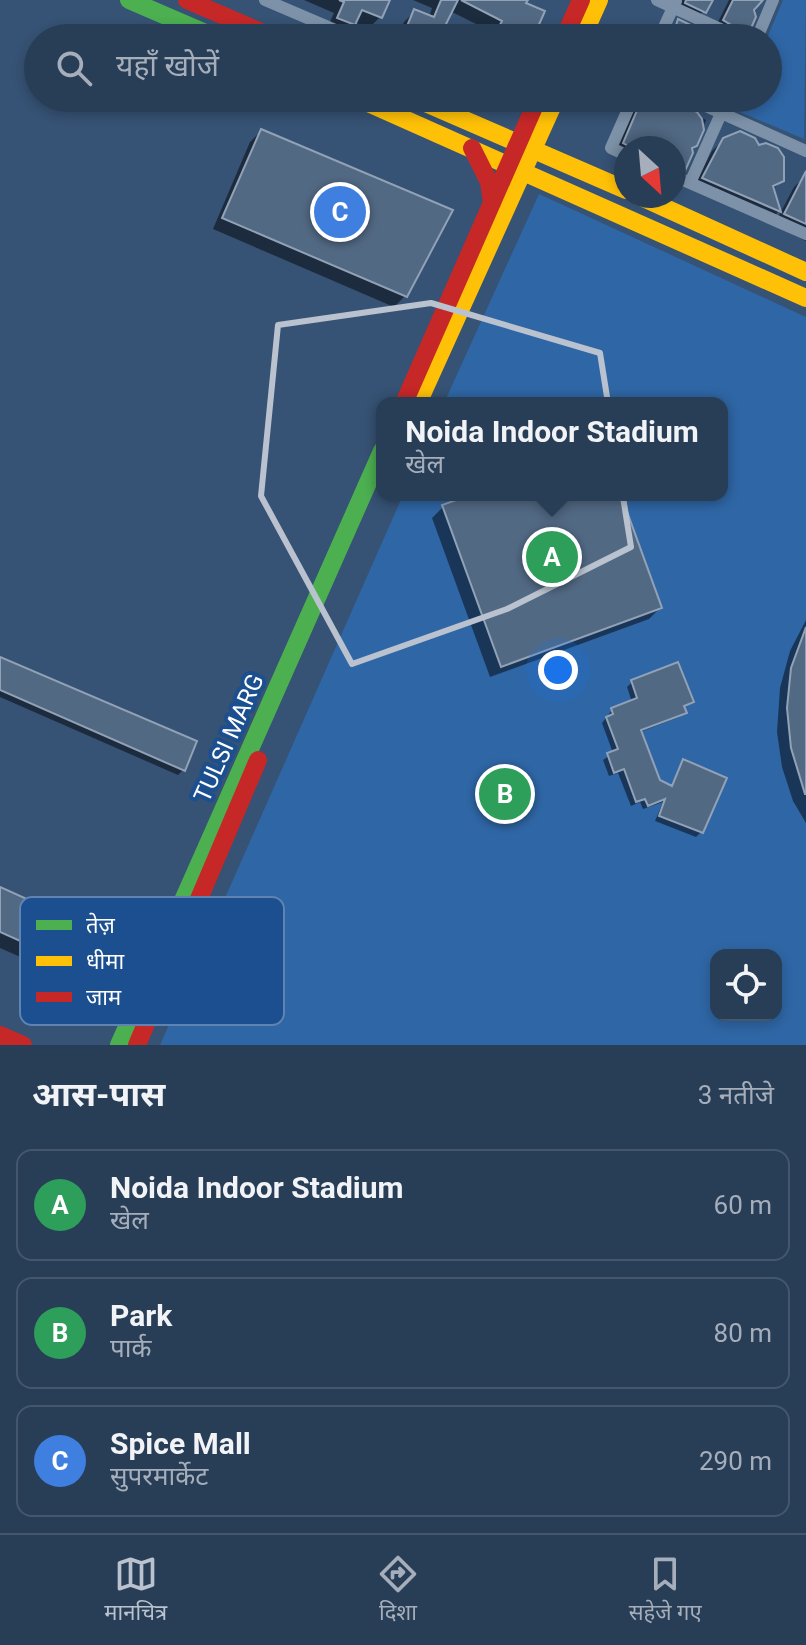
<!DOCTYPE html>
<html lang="hi">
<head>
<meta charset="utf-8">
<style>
	body { margin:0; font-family:Roboto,"Noto Sans Devanagari",sans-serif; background:#30455d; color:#f1f3f6 }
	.controls { position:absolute; right:24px; bottom:24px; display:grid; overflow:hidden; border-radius:16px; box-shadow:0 4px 12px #0003 }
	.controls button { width:72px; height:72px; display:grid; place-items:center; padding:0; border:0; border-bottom:2px solid #44576d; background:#283e57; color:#f1f3f6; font:40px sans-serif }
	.compass { position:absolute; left:614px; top:136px; width:72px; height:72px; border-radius:50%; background:#283e57; box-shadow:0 4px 12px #0003; rotate:154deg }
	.you { position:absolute; left:558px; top:670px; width:28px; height:28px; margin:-20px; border:6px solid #fff; border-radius:50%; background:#1a73e8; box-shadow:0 0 0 12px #1a73e833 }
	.badge { display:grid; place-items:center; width:52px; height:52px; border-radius:50%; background:#b9c2ce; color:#fff; font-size:26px; font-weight:700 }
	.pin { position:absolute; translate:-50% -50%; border:4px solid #fff; box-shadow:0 2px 8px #0006 }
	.popup { position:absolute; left:376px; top:397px; width:352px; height:104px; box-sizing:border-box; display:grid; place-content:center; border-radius:16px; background:#283e57; filter:drop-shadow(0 2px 6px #0005); font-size:26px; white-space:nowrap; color:#a5aeba }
	.popup b { font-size:30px; color:#f1f3f6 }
	.popup::after { content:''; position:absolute; left:50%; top:100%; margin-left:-16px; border:16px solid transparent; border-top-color:#283e57 }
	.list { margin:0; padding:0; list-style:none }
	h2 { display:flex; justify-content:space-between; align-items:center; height:104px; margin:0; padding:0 32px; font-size:34px }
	h2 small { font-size:26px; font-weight:400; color:#a5aeba }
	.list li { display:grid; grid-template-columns:52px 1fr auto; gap:24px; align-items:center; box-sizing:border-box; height:112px; margin:0 16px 16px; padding:0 16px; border:2px solid #44576d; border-radius:16px }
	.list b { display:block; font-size:30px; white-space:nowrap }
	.list p { margin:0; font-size:26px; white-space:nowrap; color:#a5aeba }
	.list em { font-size:26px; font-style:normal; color:#a5aeba }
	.icon { flex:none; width:44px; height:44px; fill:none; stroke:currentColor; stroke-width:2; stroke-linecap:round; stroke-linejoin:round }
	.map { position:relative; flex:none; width:806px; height:1045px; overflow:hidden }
	.search { position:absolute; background:#283e57; box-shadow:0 4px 12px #0003; left:24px; right:24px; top:24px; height:88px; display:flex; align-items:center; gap:20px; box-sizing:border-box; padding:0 28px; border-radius:44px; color:#a5aeba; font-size:30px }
	.sheet { height:488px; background:#283e57 }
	nav { display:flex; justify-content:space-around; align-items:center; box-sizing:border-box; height:112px; border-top:2px solid #44576d; background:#283e57; font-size:22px; color:#a5aeba }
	nav a { display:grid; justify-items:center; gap:4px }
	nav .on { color:#b9c2ce }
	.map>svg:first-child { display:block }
</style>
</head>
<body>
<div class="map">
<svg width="806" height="1045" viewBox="0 0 806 1045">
	<rect width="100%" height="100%" fill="#365274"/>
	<path fill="#2f66a5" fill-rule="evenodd" d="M783,0H806L804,139L735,110L740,98H768L767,38Z
		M539,194L806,317V1045H160L403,495H722V403H444ZM716,955H776V1015H716Z"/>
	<path fill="#0007" d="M304,0H388L380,17L369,28L354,22L342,35L327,29L334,13Z
		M413,0H526L531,37L489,38L492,32L450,11L443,27L465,38H397L404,22L415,11L429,17L432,8Z
		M681,0H711L694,23L675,14Z
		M729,0H761L742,38H722L713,32Z
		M678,22L717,38H665Z
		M656,98H668L643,148H626V161L613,155L631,114L643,102Z
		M683,108L706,120L684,170L674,180V148H662Z
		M261,131L405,296L394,307L213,229L250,142Z
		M724,140L782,181L772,190L778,212L768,222L692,190L712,151Z
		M806,176V241L774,225L794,187Z
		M476,495H619L660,608L649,619L490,677L432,518L443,507Z
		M806,620V823L793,801L782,767L777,732L780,688L790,651Z
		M0,659L183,770L178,775L0,697Z
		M632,682L691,702L683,708L684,712L679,717L640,732L658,782L670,787L684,762L701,832L696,837L655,821L663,802L643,809L640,802L631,806L618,773L609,776L603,760L613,753L602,723L612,710L632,702L627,687Z
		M0,889L84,969L73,980L0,948Z"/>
	<path fill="#526984" stroke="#92a2b6" stroke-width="2" d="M339,0H390L382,18L362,10L355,25L337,18L344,2Z
		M441,0H458L445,26L470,38H422L405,31L414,9L434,17Z
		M461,0H528L526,3L545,11L533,38L516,31L513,38H493L502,21Z
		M686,0H713L706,13L685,3Z
		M733,0H763L754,10L756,17L748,35L723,20Z
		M678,19L718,38H672Z
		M647,98H671L677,107L683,105L697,112L702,119L704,130L697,146L692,148L693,153L685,171L674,166V148H632L623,143L641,101Z
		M261,129L453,210L407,297L222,218Z
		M740,131L755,138L759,145L766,143L778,148L784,157V181L773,186L781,212L702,178L723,138Z
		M806,171V224L784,214Z
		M470,495H621L662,608L501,667L442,505Z
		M806,627V794H805L791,748L787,708L791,668Z
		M0,657L197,741L185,771L0,690Z
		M678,662L694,702L684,706L687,713L641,730L660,780L672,786L683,759L727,778L703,833L659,816L665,799L648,806L645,799L636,802L624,769L614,773L607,753L618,749L606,717L613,714L611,708L637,698L631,680Z
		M0,887L102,933L85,970L0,932Z"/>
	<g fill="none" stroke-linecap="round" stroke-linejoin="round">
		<path stroke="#7d92a8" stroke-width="12" d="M265,0L354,38
			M657,0L740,38
			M659,38L676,1
			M757,38L773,0
			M688,98L806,151
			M626,155L611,148L633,98
			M674,176L806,234
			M690,183L728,98"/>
		<path stroke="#4caf50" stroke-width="18" d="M129,0L217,38
			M119,1045L382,451"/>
		<path stroke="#ffc107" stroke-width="18" d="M582,38L599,0
			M357,98L806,298
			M414,98L626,190
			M639,196L806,272
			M418,403L556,98"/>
		<path stroke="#c62828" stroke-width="18" d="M187,0L275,38
			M564,38L581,0
			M472,148L489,182L492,203
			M404,403L538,98
			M0,1035L23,1045
			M137,1045L258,760"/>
	</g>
	<path fill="none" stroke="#b9c2ce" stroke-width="6" stroke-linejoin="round" d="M431,303L600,353L631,547L507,609L352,664L261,496L278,325Z"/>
	<g text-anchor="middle" stroke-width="8" stroke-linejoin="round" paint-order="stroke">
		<g font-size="24" fill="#fff" stroke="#1b4f8f">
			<text transform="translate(229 738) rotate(-66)" y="8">TULSI MARG</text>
		</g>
	</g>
	<rect x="20" y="897" width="264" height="128" rx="12" fill="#1b4f8f" stroke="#5f84b1" stroke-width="2"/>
	<rect x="36" y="920" width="36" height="10" fill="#4caf50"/>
	<rect x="36" y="956" width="36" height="10" fill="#ffc107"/>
	<rect x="36" y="992" width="36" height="10" fill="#c62828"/>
	<g font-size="22" fill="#fff">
		<text x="86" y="933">तेज़</text>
		<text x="86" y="969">धीमा</text>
		<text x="86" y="1005">जाम</text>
	</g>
</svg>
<div class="controls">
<button><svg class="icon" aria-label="locate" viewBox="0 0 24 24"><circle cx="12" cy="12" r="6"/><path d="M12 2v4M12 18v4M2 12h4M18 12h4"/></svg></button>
</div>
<svg class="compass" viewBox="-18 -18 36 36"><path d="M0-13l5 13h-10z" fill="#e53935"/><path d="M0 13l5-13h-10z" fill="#a5aeba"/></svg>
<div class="you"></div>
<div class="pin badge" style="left:552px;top:557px;background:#2e9e5b">A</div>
<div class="popup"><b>Noida Indoor Stadium</b>खेल</div>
<div class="pin badge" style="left:505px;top:794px;background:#2e9e5b">B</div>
<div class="pin badge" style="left:340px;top:212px;background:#3f7fe0">C</div>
<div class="search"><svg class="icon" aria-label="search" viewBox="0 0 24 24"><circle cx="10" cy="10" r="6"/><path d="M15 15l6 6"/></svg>यहाँ खोजें</div>
</div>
<section class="sheet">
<h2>आस-पास<small>3 नतीजे</small></h2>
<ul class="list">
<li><span class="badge" style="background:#2e9e5b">A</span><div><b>Noida Indoor Stadium</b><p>खेल</p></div><em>60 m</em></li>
<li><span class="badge" style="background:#2e9e5b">B</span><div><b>Park</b><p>पार्क</p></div><em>80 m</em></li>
<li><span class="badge" style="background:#3f7fe0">C</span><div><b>Spice Mall</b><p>सुपरमार्केट</p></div><em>290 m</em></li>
</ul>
</section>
<nav>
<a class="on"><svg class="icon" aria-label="map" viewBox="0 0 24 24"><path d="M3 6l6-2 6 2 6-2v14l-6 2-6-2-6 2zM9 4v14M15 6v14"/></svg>मानचित्र</a>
<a><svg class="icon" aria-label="directions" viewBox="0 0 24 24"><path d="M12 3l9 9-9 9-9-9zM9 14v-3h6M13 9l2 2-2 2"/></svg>दिशा</a>
<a><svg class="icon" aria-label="saved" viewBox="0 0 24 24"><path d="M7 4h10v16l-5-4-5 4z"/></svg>सहेजे गए</a>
</nav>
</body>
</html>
